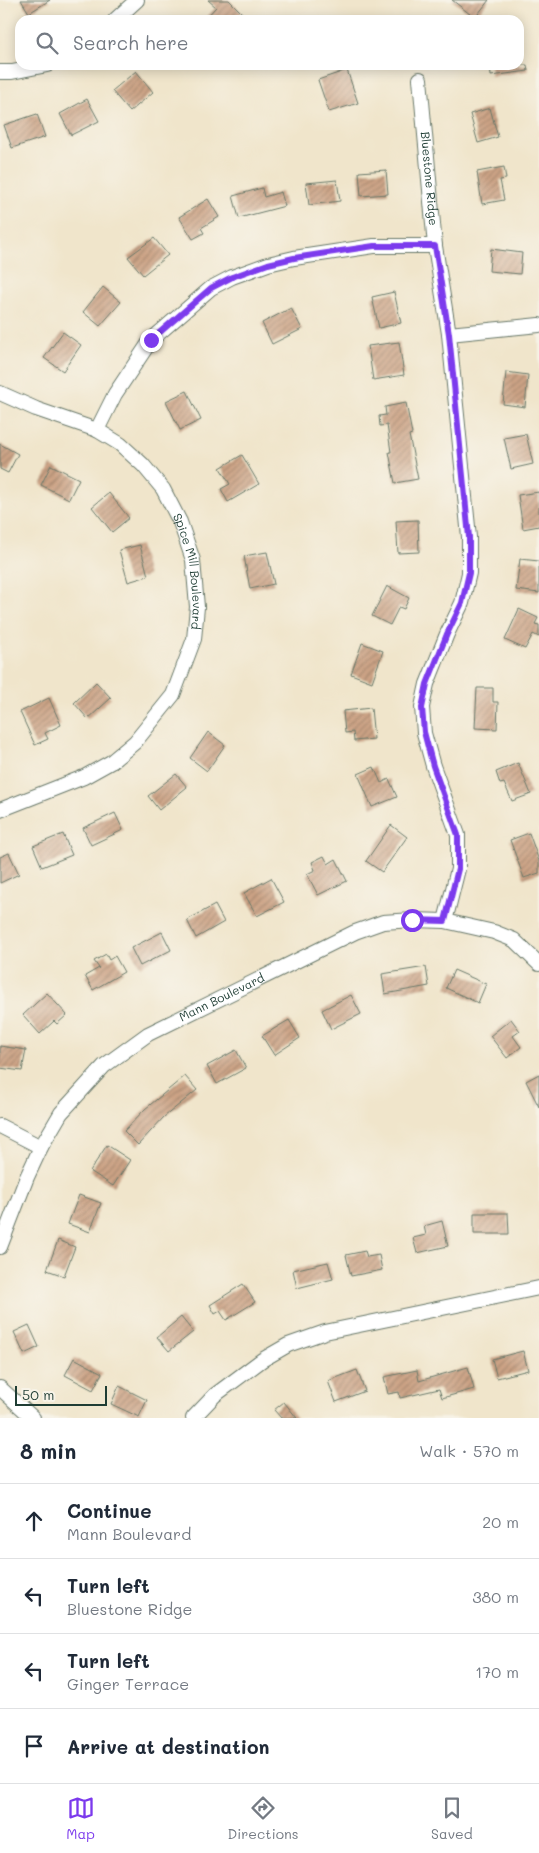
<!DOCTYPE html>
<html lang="en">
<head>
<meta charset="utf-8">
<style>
	body { margin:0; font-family:Mali,sans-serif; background:#f2f2f3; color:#1f2937 }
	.scale { position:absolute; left:15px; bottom:12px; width:92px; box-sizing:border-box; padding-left:5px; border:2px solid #1f3d34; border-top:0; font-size:14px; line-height:18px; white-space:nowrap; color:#1f3d34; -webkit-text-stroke:4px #f7f3e8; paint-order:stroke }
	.stop { position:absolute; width:15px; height:15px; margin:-11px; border:4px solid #7c3aed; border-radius:50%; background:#fff }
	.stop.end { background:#7c3aed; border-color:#fff; box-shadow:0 1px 5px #0008 }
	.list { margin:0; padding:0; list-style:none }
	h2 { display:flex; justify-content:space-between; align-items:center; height:65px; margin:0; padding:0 20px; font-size:21px }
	h2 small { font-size:16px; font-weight:400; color:#747a83 }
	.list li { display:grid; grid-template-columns:32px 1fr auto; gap:15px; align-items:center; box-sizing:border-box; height:75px; padding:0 20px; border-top:1px solid #e0e1e3 }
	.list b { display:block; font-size:19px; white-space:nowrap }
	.list p { margin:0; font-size:16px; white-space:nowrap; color:#747a83 }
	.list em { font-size:16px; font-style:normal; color:#747a83 }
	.icon { flex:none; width:28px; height:28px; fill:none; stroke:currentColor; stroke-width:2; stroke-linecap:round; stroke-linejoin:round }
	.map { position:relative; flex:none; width:539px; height:1418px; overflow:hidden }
	.search { position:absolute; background:#fff; box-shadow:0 2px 12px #0003; left:15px; right:15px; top:15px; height:55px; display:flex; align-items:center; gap:12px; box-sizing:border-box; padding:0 18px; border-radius:15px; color:#747a83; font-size:19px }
	.sheet { height:365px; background:#fff }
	nav { display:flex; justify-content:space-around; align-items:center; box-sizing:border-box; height:70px; border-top:1px solid #e0e1e3; background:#fff; font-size:14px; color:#747a83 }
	nav a { display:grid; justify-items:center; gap:2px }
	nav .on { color:#7c3aed }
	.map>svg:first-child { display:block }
</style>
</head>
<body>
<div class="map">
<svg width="539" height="1418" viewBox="0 0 539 1418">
	<defs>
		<pattern id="building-hatch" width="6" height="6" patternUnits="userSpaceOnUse" patternTransform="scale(1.25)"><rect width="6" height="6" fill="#cca385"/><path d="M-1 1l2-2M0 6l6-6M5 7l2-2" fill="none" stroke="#a5866e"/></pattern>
	</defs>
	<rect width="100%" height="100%" fill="#f7f3e8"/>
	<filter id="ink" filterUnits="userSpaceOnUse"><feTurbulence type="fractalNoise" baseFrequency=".02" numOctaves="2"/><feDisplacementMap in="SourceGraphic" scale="10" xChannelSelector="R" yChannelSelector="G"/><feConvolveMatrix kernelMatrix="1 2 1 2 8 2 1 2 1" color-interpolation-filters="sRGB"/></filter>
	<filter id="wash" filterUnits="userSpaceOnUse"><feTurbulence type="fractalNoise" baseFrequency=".0096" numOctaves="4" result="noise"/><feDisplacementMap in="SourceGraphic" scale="20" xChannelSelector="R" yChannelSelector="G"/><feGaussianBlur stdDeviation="1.12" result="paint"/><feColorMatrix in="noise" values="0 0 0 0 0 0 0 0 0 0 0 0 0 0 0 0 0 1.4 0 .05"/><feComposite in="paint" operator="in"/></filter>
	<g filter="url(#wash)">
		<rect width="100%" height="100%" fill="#f0e5cb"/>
		<g id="blocks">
			<path fill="url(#building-hatch)" d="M21,0H50L29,13Z
				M208,0H229L242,13L235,20H204L216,7Z
				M452,0H489L475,18Z
				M490,65H527L528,71L491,76Z
				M347,70L358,103L329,112L318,80Z
				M136,71L153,92L130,112L112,91Z
				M87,99L99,121L71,135L60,114Z
				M490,108L498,137L478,143L470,114Z
				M37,114L45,137L12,148L4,125Z
				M504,167L506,179L500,180L504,200L482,204L477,172Z
				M386,170L388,194L361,196L359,172Z
				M337,180L340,201L309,205L306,183Z
				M262,188L264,197L281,192L285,206L239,218L233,196Z
				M208,199L219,217L201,228L204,233L193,239L179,217Z
				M154,238L168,255L143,275L128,257Z
				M491,249L522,253L520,274L489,271Z
				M103,287L121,302L100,326L83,312Z
				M394,292L401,323L379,328L372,297Z
				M291,308L302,329L272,344L262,323Z
				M63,332L81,345L63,371L44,358Z
				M399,342L404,375L373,380L368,346Z
				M506,372L528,375L525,407L503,404Z
				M187,391L201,420L180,430L166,401Z
				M406,403L412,434L409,435L418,479L395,483L389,452H391L387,425L380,426L379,416L386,415L385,407Z
				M526,434L533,464L511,469L504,438Z
				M0,444L18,454L8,473L0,469Z
				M242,455L259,484L228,502L221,489L230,484L220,468Z
				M51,465L79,479L69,499L41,485Z
				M539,492V526L523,529L518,495Z
				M109,493L129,518L112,532L92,507Z
				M418,520L419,552L398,553L396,521Z
				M140,545L148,576L128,582L119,550Z
				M267,552L274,584L250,589L244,556Z
				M520,559L539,561V593L516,590Z
				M387,586L409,598L404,609L399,607L390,625L372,616Z
				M519,609L538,618L535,624L539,625V637L533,634L525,649L505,640Z
				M362,643L383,651L372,682L351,674Z
				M96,682L111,698L88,719L74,703Z
				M477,688H493V702H498L497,729L475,728Z
				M49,698L61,725L45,733L48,739L35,745L20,712Z
				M371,708L374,739L354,741L353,732L345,733L343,711Z
				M208,732L225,745L207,771L190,758Z
				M518,763L531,794L512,801L504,783L500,784L496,772Z
				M374,767L381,783L389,779L397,797L372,807L358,774Z
				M176,774L187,787L159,810L148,796Z
				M115,813L123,830L91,845L83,828Z
				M391,825L407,837L382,872L366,861Z
				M529,833L539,861V873L524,878L510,840Z
				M63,834L72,855L42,867L33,846Z
				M9,853L19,874L0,883V857Z
				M324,856L328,864L336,859L347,881L318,895L307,874L315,870L312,862Z
				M271,878L284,902L257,916L244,893Z
				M215,905L224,922L196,938L187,920Z
				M162,932L171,950L140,966L131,948Z
				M106,954L109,960L115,956L124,972L93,990L85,976L99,968L94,961Z
				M426,967L429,986L385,994L382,974Z
				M454,970L486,984L478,1003L446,988Z
				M47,993L67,1015L57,1024L54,1021L40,1034L23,1015Z
				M351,995L361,1014L331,1029L322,1010Z
				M511,1019L520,1031L513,1036L521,1047L507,1058L490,1036Z
				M289,1020L300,1038L274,1055L262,1036Z
				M0,1046L26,1050L22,1071L0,1068Z
				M236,1050L246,1068L217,1084L207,1066Z
				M539,1074V1107L526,1081Z
				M185,1076L197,1090L164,1117L138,1145L124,1131L145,1109Z
				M107,1145L130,1160L113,1186L90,1171Z
				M79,1195L101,1203L90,1232L68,1224Z
				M474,1213H508L509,1234H474Z
				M442,1221L448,1246L417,1253L413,1238L426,1235L424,1226Z
				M58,1240L75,1247L64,1276L47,1270Z
				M365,1251L367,1257L379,1255L382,1270L351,1276L346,1255Z
				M328,1262L333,1279L297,1288L293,1270Z
				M243,1284L255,1302L226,1320L220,1311L215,1314L210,1305Z
				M181,1317L193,1332L169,1351L157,1337Z
				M29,1325L39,1347L24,1354L14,1332Z
				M523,1351L528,1370L497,1378L492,1359Z
				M74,1358L102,1373L93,1390L65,1375Z
				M468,1367L474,1389L442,1398L439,1389L400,1398L399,1392L388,1394L384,1377L417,1370L419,1381Z
				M357,1370L365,1391L336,1402L328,1381Z
				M119,1386L147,1400L139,1417L111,1404Z
				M284,1402L297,1418H281L274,1410Z"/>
		</g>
	</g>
	<g filter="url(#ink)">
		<use href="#blocks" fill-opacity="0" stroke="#687869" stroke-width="1"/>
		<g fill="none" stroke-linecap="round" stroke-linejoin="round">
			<g stroke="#687869" stroke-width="16">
				<g id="minor">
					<path d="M115,20L137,0"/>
					<path d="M0,72H12L47,65"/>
					<path id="s1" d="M420,79L435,246L449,334L469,537V573L462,603L447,634L427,684L422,707L424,733L433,766L458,835V869L445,921"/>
					<path d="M449,334L539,325"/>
					<path id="s2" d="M0,393L36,409L97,430L120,444L143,465L163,489L180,522L193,560L197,607L194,639L173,695L135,742L111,762L84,777L0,810"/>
					<path d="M97,430L115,394L151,340L211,288L232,277L268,264L294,258L374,246H435"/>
					<path d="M0,1126L41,1147"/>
					<path id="s3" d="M0,1247L27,1177L41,1147L61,1113L104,1066L148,1034L355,932L383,922L413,920L445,921L494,932L514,940L539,964"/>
					<path d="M0,1388L33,1418"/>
					<path d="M193,1418L215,1395L262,1360L288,1345L325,1332L539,1288"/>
				</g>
			</g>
			<use href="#minor" stroke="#fff" stroke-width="14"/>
		</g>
	</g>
	<g fill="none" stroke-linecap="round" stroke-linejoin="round" filter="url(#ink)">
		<path stroke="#7c3aed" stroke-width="6" d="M151,340L211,288L232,277L268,264L294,258L374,246H435L449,334L469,537V573L462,603L447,634L427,684L422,708L424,732L433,766L458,835V869L445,921L412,920"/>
	</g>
	<g text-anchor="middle" stroke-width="4" stroke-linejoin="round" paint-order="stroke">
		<g font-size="12" fill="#1f3d34" stroke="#f7f3e8">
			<text dy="4" stroke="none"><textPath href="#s1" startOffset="100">Bluestone Ridge</textPath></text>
			<text dy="4" stroke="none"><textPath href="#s2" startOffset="281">Spice Mill Boulevard</textPath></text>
			<text dy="4" stroke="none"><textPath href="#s3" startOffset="348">Mann Boulevard</textPath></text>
		</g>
	</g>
</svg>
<div class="scale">50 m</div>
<div class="stop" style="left:412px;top:920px"></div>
<div class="stop end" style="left:151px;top:340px"></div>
<div class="search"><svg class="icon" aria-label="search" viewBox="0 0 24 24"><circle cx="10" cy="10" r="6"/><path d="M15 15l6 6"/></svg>Search here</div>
</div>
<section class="sheet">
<h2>8 min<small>Walk · 570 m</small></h2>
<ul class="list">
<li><svg class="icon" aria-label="ahead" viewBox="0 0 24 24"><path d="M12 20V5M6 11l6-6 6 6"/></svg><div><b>Continue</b><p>Mann Boulevard</p></div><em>20 m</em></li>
<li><svg class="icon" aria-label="left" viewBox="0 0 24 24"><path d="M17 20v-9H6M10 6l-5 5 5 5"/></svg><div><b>Turn left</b><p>Bluestone Ridge</p></div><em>380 m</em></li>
<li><svg class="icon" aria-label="left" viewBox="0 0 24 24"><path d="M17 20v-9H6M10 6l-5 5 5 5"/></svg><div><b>Turn left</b><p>Ginger Terrace</p></div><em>170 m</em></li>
<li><svg class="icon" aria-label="arrive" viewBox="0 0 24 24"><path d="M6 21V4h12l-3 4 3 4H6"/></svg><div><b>Arrive at destination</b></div></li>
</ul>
</section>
<nav>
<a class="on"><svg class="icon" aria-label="map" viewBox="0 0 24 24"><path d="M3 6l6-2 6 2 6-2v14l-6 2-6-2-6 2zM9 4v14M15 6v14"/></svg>Map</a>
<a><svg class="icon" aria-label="directions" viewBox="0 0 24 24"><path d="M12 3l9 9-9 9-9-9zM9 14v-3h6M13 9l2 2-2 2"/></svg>Directions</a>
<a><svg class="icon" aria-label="saved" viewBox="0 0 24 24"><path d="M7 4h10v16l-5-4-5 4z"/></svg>Saved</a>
</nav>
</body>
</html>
